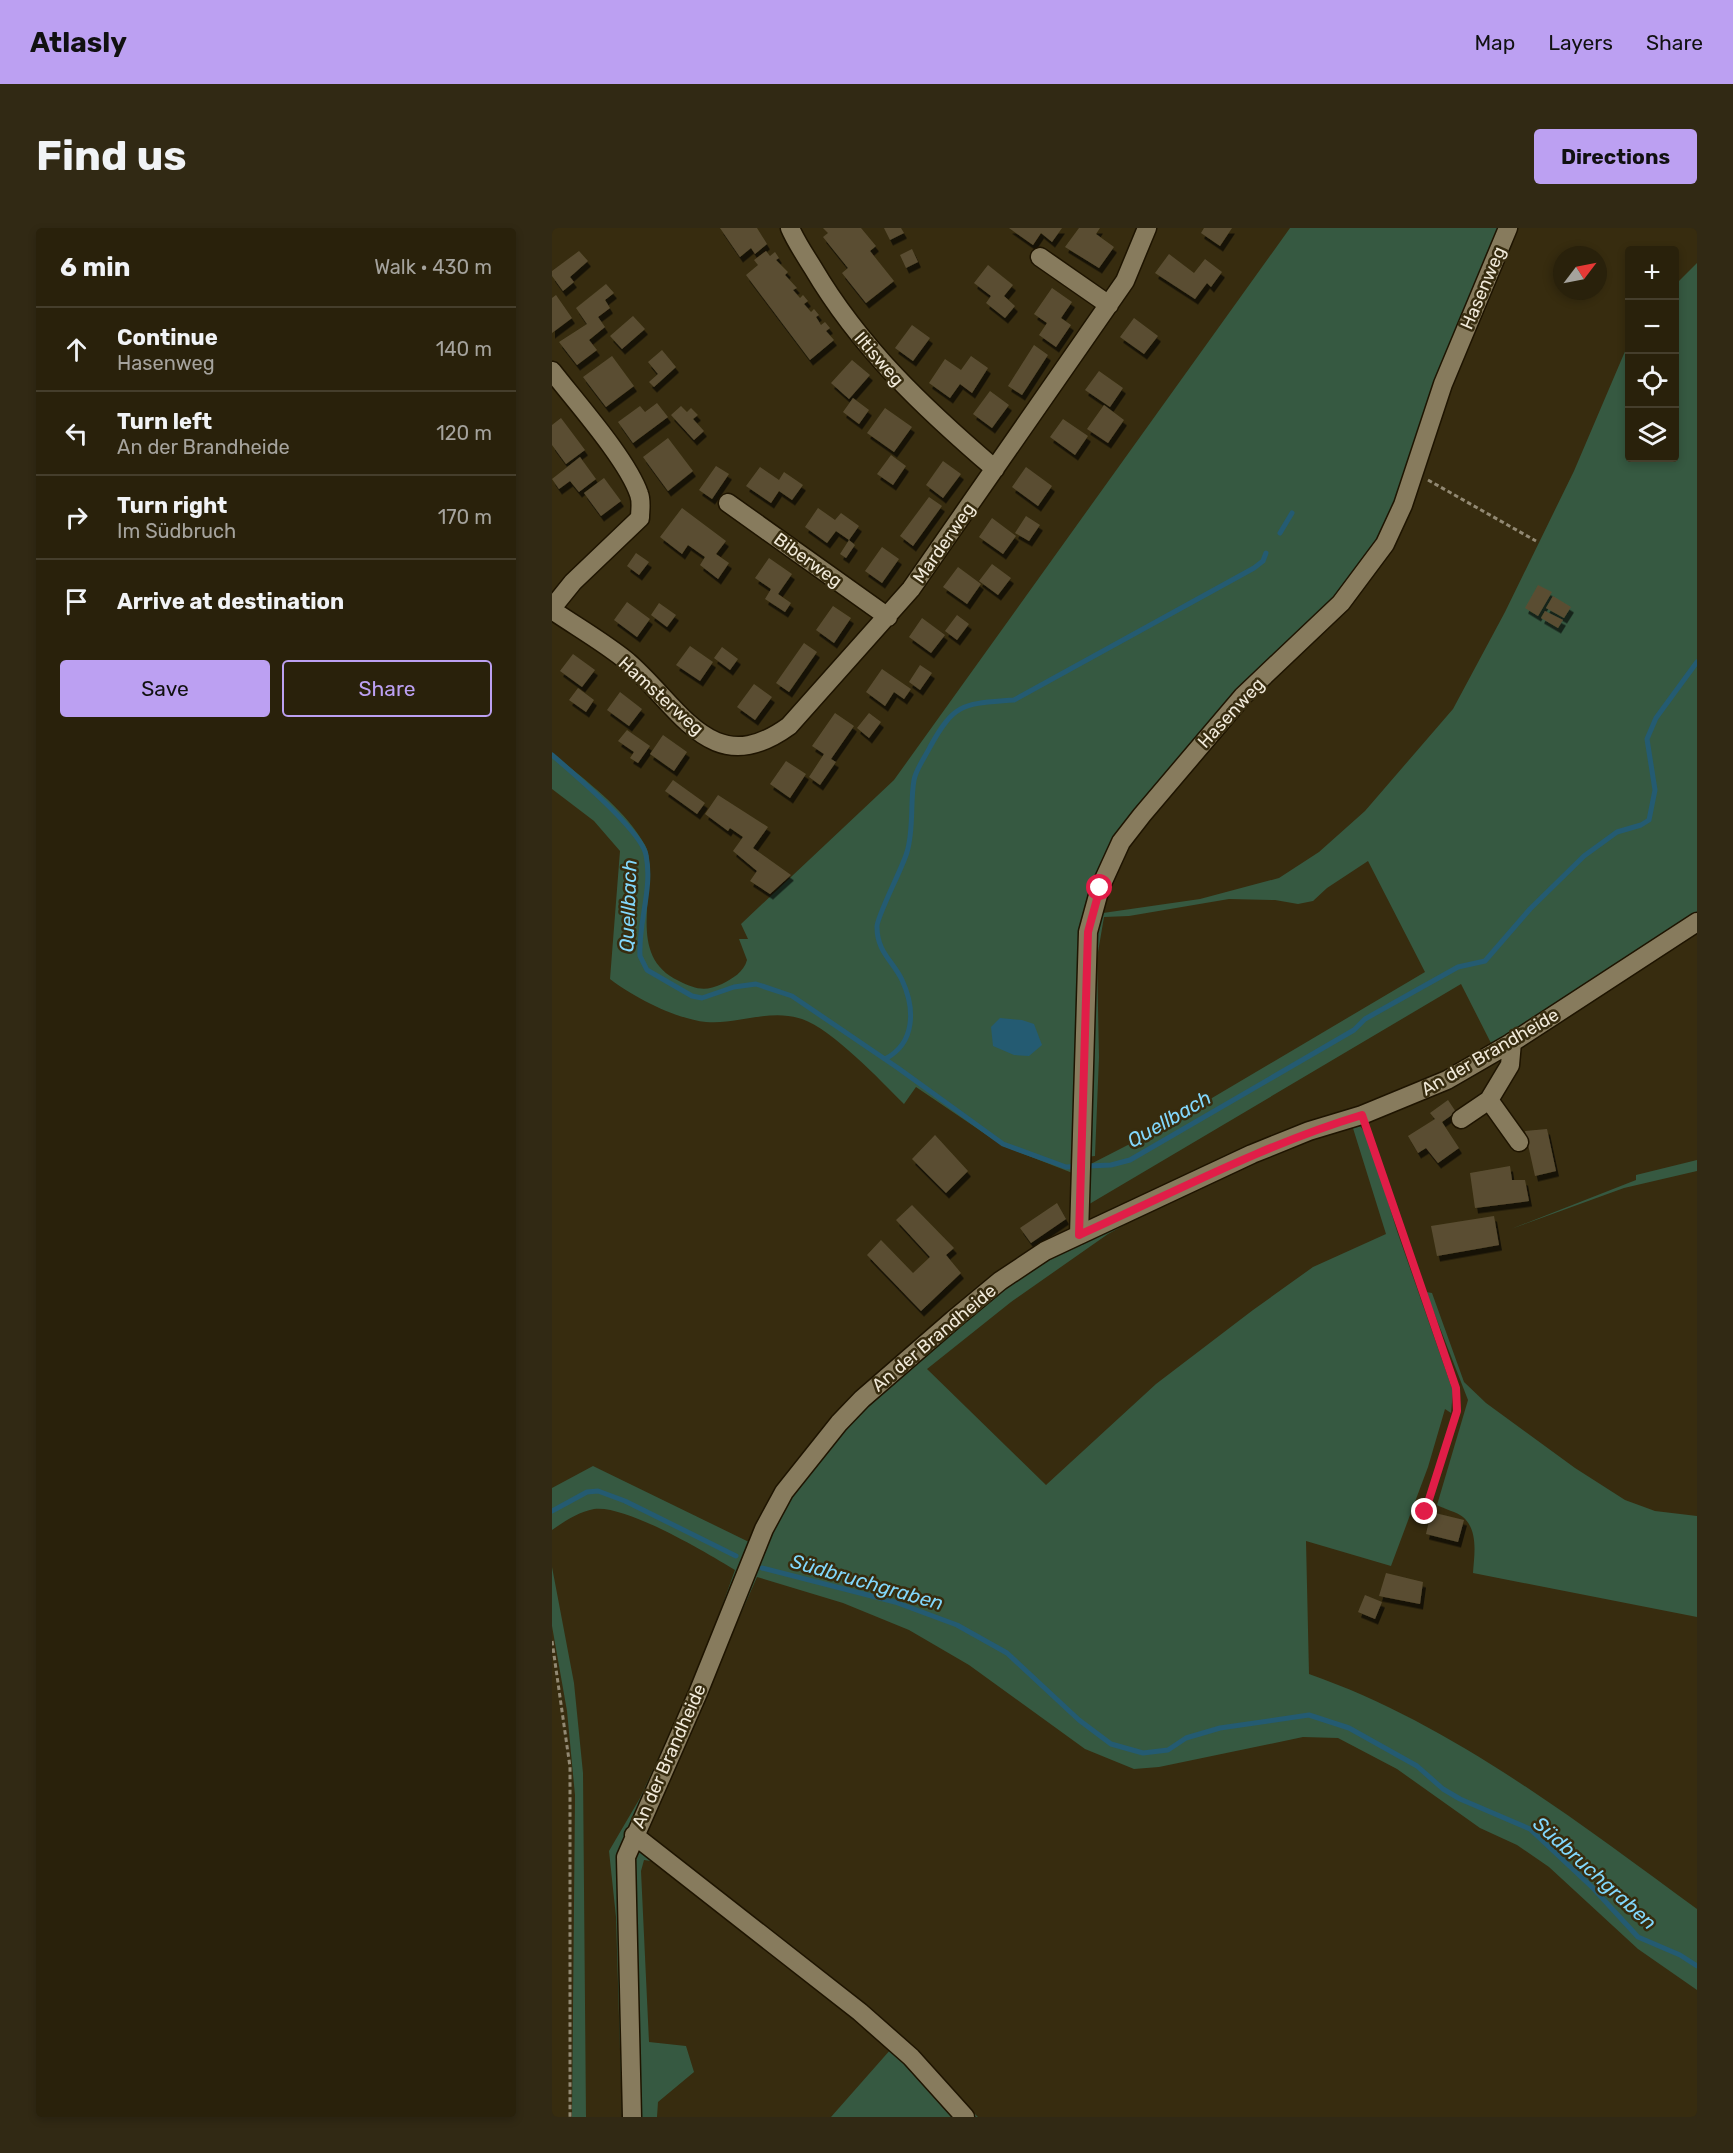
<!DOCTYPE html>
<html lang="en">
<head>
<meta charset="utf-8">
<style>
	body { margin:0; font-family:Rubik,sans-serif; background:#312914; color:#f1f3f6 }
	.controls { position:absolute; right:18px; top:18px; display:grid; overflow:hidden; border-radius:6px; box-shadow:0 3px 9px #0003 }
	.controls button { width:54px; height:54px; display:grid; place-items:center; padding:0; border:0; border-bottom:2px solid #453e2c; background:#29210b; color:#f1f3f6; font:30px sans-serif }
	.compass { position:absolute; left:1001px; top:18px; width:54px; height:54px; border-radius:50%; background:#29210b; box-shadow:0 3px 9px #0003; rotate:58deg }
	.stop { position:absolute; width:18px; height:18px; margin:-14px; border:4px solid #e11d48; border-radius:50%; background:#fff }
	.stop.end { background:#e11d48; border-color:#fff; box-shadow:0 2px 6px #0008 }
	.list { margin:0; padding:0; list-style:none }
	h2 { display:flex; justify-content:space-between; align-items:center; height:78px; margin:0; padding:0 24px; font-size:26px }
	h2 small { font-size:20px; font-weight:400; color:#a5a39d }
	.list li { display:grid; grid-template-columns:39px 1fr auto; gap:18px; align-items:center; box-sizing:border-box; height:84px; padding:0 24px; border-top:2px solid #453e2c }
	.list b { display:block; font-size:22px; white-space:nowrap }
	.list p { margin:0; font-size:20px; white-space:nowrap; color:#a5a39d }
	.list em { font-size:20px; font-style:normal; color:#a5a39d }
	.actions { display:flex; gap:12px; padding:18px 24px }
	.actions a { flex:1; padding:14px 0; border:2px solid #bca0f2; border-radius:6px; text-align:center; font-size:21px; color:#bca0f2 }
	.actions .main { background:#bca0f2; color:#111 }
	.icon { flex:none; width:33px; height:33px; fill:none; stroke:currentColor; stroke-width:2; stroke-linecap:round; stroke-linejoin:round }
	.map { position:relative; flex:none; width:1145px; height:1889px; overflow:hidden; border-radius:6px }
	header { display:flex; align-items:center; gap:36px; box-sizing:border-box; height:84px; padding:0 30px; background:#bca0f2; color:#111 }
	header strong { font-size:28px }
	nav { display:flex; gap:33px; margin-inline-start:auto; font-size:21px }
	.intro { display:flex; align-items:center; justify-content:space-between; box-sizing:border-box; height:144px; padding:0 36px }
	h1 { margin:0; font-size:42px }
	.button { padding:15px 27px; border-radius:6px; background:#bca0f2; color:#111; font-size:21px; font-weight:700 }
	main { display:flex; gap:36px; padding:0 36px }
	aside { flex:1; background:#29210b; border-radius:6px; box-shadow:0 3px 9px #0003 }
	.map>svg:first-child { display:block }
</style>
</head>
<body>
<header>
<strong>Atlasly</strong>
<nav><a>Map</a><a>Layers</a><a>Share</a></nav>
</header>
<div class="intro"><h1>Find us</h1><a class="button">Directions</a></div>
<main>
<aside>
<h2>6 min<small>Walk · 430 m</small></h2>
<ul class="list">
<li><svg class="icon" aria-label="ahead" viewBox="0 0 24 24"><path d="M12 20V5M6 11l6-6 6 6"/></svg><div><b>Continue</b><p>Hasenweg</p></div><em>140 m</em></li>
<li><svg class="icon" aria-label="left" viewBox="0 0 24 24"><path d="M17 20v-9H6M10 6l-5 5 5 5"/></svg><div><b>Turn left</b><p>An der Brandheide</p></div><em>120 m</em></li>
<li><svg class="icon" aria-label="right" viewBox="0 0 24 24"><path d="M7 20v-9h11M14 6l5 5-5 5"/></svg><div><b>Turn right</b><p>Im Südbruch</p></div><em>170 m</em></li>
<li><svg class="icon" aria-label="arrive" viewBox="0 0 24 24"><path d="M6 21V4h12l-3 4 3 4H6"/></svg><div><b>Arrive at destination</b></div></li>
</ul>
<div class="actions"><a class="main">Save</a><a>Share</a></div>
</aside>
<div class="map">
<svg width="1145" height="1889" viewBox="0 0 1145 1889">
	<defs>
		<filter id="shadow"><feDropShadow dx="3" dy="5.5" stdDeviation="0" flood-color="#0009"/></filter>
	</defs>
	<rect width="100%" height="100%" fill="#372c0f"/>
	<path fill="#365941" fill-rule="evenodd" d="M738,0H952L853,261L820,326L549,646L523,946L451,918L364,859L352,876C328,852 281,802 250,791C217,780 186,797 154,794C124,791 81,769 58,751L68,623L42,593L0,561V525C33,552 72,580 93,617C98,626 97,635 97,644C97,685 82,732 127,753C143,761 153,764 170,756C180,751 192,744 195,732L187,711H196L189,696L342,552Z
		M1145,35V688L942,821L909,756L534,978L527,942L611,899L873,744L816,633L775,660L761,673L746,676L723,672L677,671L577,688L552,689L545,730L547,829L543,928L533,929L544,686L648,671L727,650L767,624L813,583L901,481L953,384L1022,243L1077,114L1078,230H1122L1123,57Z
		M806,895L816,909L845,1003L901,1163L899,1185L893,1181L876,1239L839,1338L754,1313L757,1446C900,1496 1024,1593 1145,1681V1762L1086,1721L997,1639L965,1617L928,1600L845,1541L786,1510L751,1509L607,1539L582,1541L533,1521L417,1437L357,1402L291,1375L205,1349L93,1604L229,1279L307,1181L466,1046L706,928ZM800,897L834,1006L761,1039L701,1082L604,1156L494,1257L375,1141L459,1074L556,1006L612,975L730,920Z
		M1145,932V943L1072,960L959,1001L1084,952V947Z
		M874,1064L880,1065L912,1154L934,1175L1023,1240L1073,1272L1103,1283L1145,1288V1389L921,1345C922,1328 927,1303 911,1289C905,1284 892,1281 885,1277L916,1172Z
		M41,1238L197,1314L205,1295L230,1262L64,1643L69,1676L75,1889H70L64,1689L57,1623L88,1570L149,1436L183,1342C155,1325 73,1276 42,1281C26,1284 13,1293 0,1302V1260Z
		M0,1339L22,1455L31,1545L34,1889H20L23,1567L15,1483L0,1398Z
		M88,1622L346,1813L426,1889H279L339,1821L227,1729L99,1633L92,1632L89,1643L97,1814L134,1818L142,1844L106,1874L105,1889H86L81,1635Z"/>
	<path fill="#245b72" d="M448,790L470,792L482,796L490,817L477,828L462,827L441,818L439,799Z"/>
	<g fill="none" stroke-linecap="round" stroke-linejoin="round">
		<path stroke="#245b72" stroke-width="5" d="M728,305L740,285
			M0,527C20,544 90,604 94,627C101,660 86,695 88,728L95,742L140,768L150,770L182,759L204,756L240,768L346,840L451,916L514,939L559,937L578,932L802,802L813,791L906,739L933,733L978,681L1032,628L1065,604L1089,597L1097,592L1103,562L1095,511L1104,490L1145,434
			M333,831C364,815 363,780 350,752C341,733 325,724 325,699C324,690 351,639 355,624C362,601 358,575 362,552C364,541 373,529 378,519C403,473 413,476 462,472L702,340L711,333L714,325
			M0,1283L35,1264L46,1263L73,1273L184,1328
			M210,1340L343,1374L405,1397L455,1425L527,1492L559,1516L591,1525L616,1522L634,1510L668,1500L757,1487L797,1500L865,1538L891,1561L908,1571L978,1601L1041,1660L1086,1709L1128,1727L1145,1738"/>
	</g>
	<path fill="#5a4e32" filter="url(#shadow)" d="M168,0H205L215,16L203,26L199,20L188,29Z
		M271,0H309L324,18L318,23L342,53L314,75L290,45L296,40L271,9L276,5Z
		M332,0H349L352,5L338,12Z
		M457,0H510L500,14L489,5L481,17Z
		M527,0H548L544,6L562,19L547,40L513,19Z
		M652,0H680L668,18L649,5Z
		M360,21L366,34L354,40L348,27Z
		M27,23L36,33L18,49L22,54L11,63L0,48V43Z
		M214,23L218,28L223,24L227,30L224,32L236,44L233,47L245,60L241,62L248,70L251,67L256,73L252,76L259,84L262,81L267,87L264,89L269,97L273,94L278,100L274,103L282,112L258,132L194,47L206,37L202,32Z
		M617,26L642,45L653,31L670,44L659,59L655,55L643,71L603,45Z
		M436,37L461,57L452,68L463,78L453,90L434,75L439,68L422,55Z
		M54,56L62,65L53,72L58,80L46,89L53,99L37,112L45,122L25,137L7,114L35,96L24,80Z
		M500,60L520,74L509,90L519,97L504,119L487,107L495,95L482,86Z
		M4,67L20,90L0,105V70Z
		M81,88L93,101L70,121L58,108Z
		M582,90L606,108L592,126L568,109Z
		M360,97L378,110L361,133L343,120Z
		M482,117L496,127L470,167L456,158Z
		M110,122L124,139L102,159L97,154L106,146L96,134Z
		M60,128L82,158L54,179L31,149Z
		M419,128L436,140L420,165L408,156L398,170L377,155L393,131L409,142Z
		M300,132L318,147L297,171L279,155Z
		M547,143L571,160L558,179L533,162Z
		M438,163L457,177L440,200L421,186Z
		M301,170L317,182L307,196L291,184Z
		M105,175L116,189L81,215L66,194L88,178L93,184Z
		M552,177L572,192L556,215L535,201Z
		M129,178L135,184L139,180L146,187L141,191L152,203L142,212L119,187Z
		M333,180L360,199L342,224L315,205Z
		M9,190L33,222L14,236L0,217V197Z
		M511,191L536,208L523,227L498,209Z
		M116,210L141,243L116,263L91,229Z
		M339,227L354,238L341,257L325,246Z
		M28,229L44,251L27,264L18,253L7,261L0,251Z
		M391,233L409,246L391,270L374,257Z
		M164,238L177,246L160,271L147,262Z
		M208,239L227,252L232,244L251,257L240,272L227,263L219,275L194,258Z
		M474,239L500,258L486,278L460,259Z
		M52,250L69,273L49,288L32,265Z
		M377,269L390,278L361,318L348,308Z
		M130,280L174,313L164,326L177,335L166,351L148,337L153,329L136,317L130,326L108,309Z
		M266,280L283,292L289,285L307,298L297,312L284,303L275,315L253,299Z
		M474,288L488,297L477,313L463,305Z
		M440,290L464,308L451,326L427,309Z
		M297,312L303,317L294,330L288,326Z
		M330,319L347,331L330,355L313,343Z
		M84,325L97,334L87,347L75,338Z
		M217,330L240,346L226,366L239,375L233,384L213,371L219,361L203,350Z
		M440,336L459,350L446,367L427,353Z
		M406,339L429,356L415,376L391,359Z
		M986,357L1000,364L986,388L973,380Z
		M1001,368L1019,379L1012,390L994,380Z
		M75,374L98,391L85,409L62,392Z
		M107,375L124,387L115,399L99,387Z
		M281,378L299,390L282,415L264,402Z
		M993,383L1011,392L1006,400L989,390Z
		M405,387L417,396L405,412L393,403Z
		M370,390L393,407L379,425L357,409Z
		M252,415L265,424L237,464L224,455Z
		M138,418L161,434L148,453L124,437Z
		M170,419L186,431L178,442L162,430Z
		M21,426L43,442L30,459L8,443Z
		M368,437L380,445L368,462L357,454Z
		M330,441L359,461L352,471L342,464L333,478L314,464Z
		M202,456L220,469L203,492L185,479Z
		M26,460L42,472L34,484L17,472Z
		M68,464L90,481L77,498L55,482Z
		M283,485L302,498L279,531L284,534L268,557L257,549L272,526L260,518Z
		M317,485L329,494L317,510L305,500Z
		M75,502L98,518L86,535L78,530L82,524L66,513Z
		M111,507L135,524L122,543L98,526Z
		M234,533L254,546L238,570L218,556Z
		M121,552L153,575L145,586L113,563Z
		M166,567L216,599L201,620L239,647L218,666L198,653L205,643L181,623L191,609L178,600L176,603L153,586Z
		M896,872L904,884L890,894L907,920L886,935L874,920L866,925L856,908L883,891L878,885Z
		M995,901L1004,943L983,948L973,903Z
		M383,907L416,943L394,965L360,931Z
		M958,938L960,952H973L977,973L923,980L918,945Z
		M505,975L514,991L479,1015L468,1000Z
		M360,977L402,1020L394,1027L409,1045L369,1083L315,1027L329,1012L361,1045L378,1029L344,992Z
		M942,988L947,1017L885,1028L879,998Z
		M879,1284L912,1292L906,1314L874,1306Z
		M834,1345L871,1354L868,1376L827,1368Z
		M813,1367L830,1374L823,1391L806,1384Z"/>
	<g fill="none" stroke-linecap="round" stroke-linejoin="round">
		<g stroke="#1e1400" stroke-width="21">
			<path id="minor" d="M238,0C244,14 253,27 261,40C308,120 373,181 443,241
				M488,29L557,77
				M0,143C24,174 75,231 87,266C90,274 88,282 88,290L21,354L0,380
				M176,275L336,389
				M0,382C25,399 53,415 76,434C129,480 160,554 237,498L359,361L573,53L595,0
				M937,872L967,914
				M909,891L937,872L958,837L960,814
				M527,1007L536,704L548,660L569,614L590,587L691,468L789,375L833,316L851,277L891,156L956,0
				M82,1607L308,1784L359,1829L413,1889
				M80,1889L74,1629L146,1465L212,1301L232,1264L287,1195L310,1171L401,1092L448,1053L493,1023L700,926L757,903L810,887L895,852L964,812L1145,694"/>
		</g>
		<path stroke="#928973" stroke-width="3" stroke-dasharray="4.5 3" stroke-linecap="butt" d="M876,252L984,313
			M815,903L906,1172L905,1183L873,1284
			M0,1413L18,1539V1889"/>
		<use href="#minor" stroke="#877b5d" stroke-width="18"/>
	</g>
	<g fill="none" stroke-linecap="round" stroke-linejoin="round">
		<path stroke="#e11d48" stroke-width="8" d="M548,660L536,704L527,1007C621,965 711,917 810,887L904,1160L905,1183L873,1284"/>
	</g>
	<g text-anchor="middle" stroke-width="5" stroke-linejoin="round" paint-order="stroke">
		<g font-size="18" fill="#f0e9d9" stroke="#372c0f">
			<text transform="translate(931 60) rotate(-67)" y="6">Hasenweg</text>
			<text transform="translate(327 131) rotate(49)" y="6">Iltisweg</text>
			<text transform="translate(392 315) rotate(-55)" y="6">Marderweg</text>
			<text transform="translate(256 332) rotate(36)" y="6">Biberweg</text>
			<text transform="translate(109 468) rotate(42)" y="6">Hamsterweg</text>
			<text transform="translate(679 485) rotate(-47)" y="6">Hasenweg</text>
			<text transform="translate(938 824) rotate(-30)" y="6">An der Brandheide</text>
			<text transform="translate(382 1110) rotate(-40)" y="6">An der Brandheide</text>
			<text transform="translate(117 1528) rotate(-66)" y="6">An der Brandheide</text>
		</g>
		<g font-size="20" font-style="italic" fill="#82d7fc" stroke="#372c0f">
			<text transform="translate(76 678) rotate(-88)" y="7">Quellbach</text>
			<text transform="translate(617 891) rotate(-30)" y="7">Quellbach</text>
			<text transform="translate(315 1354) rotate(16)" y="7">Südbruchgraben</text>
			<text transform="translate(1043 1645) rotate(42)" y="7">Südbruchgraben</text>
		</g>
	</g>
</svg>
<div class="controls">
<button>+</button>
<button>−</button>
<button><svg class="icon" aria-label="locate" viewBox="0 0 24 24"><circle cx="12" cy="12" r="6"/><path d="M12 2v4M12 18v4M2 12h4M18 12h4"/></svg></button>
<button><svg class="icon" aria-label="layers" viewBox="0 0 24 24"><path d="M12 4l9 5-9 5-9-5zM3 14l9 5 9-5"/></svg></button>
</div>
<svg class="compass" viewBox="-18 -18 36 36"><path d="M0-13l5 13h-10z" fill="#e53935"/><path d="M0 13l5-13h-10z" fill="#a5a39d"/></svg>
<div class="stop" style="left:548px;top:660px"></div>
<div class="stop end" style="left:873px;top:1284px"></div>
</div>
</main>
</body>
</html>
